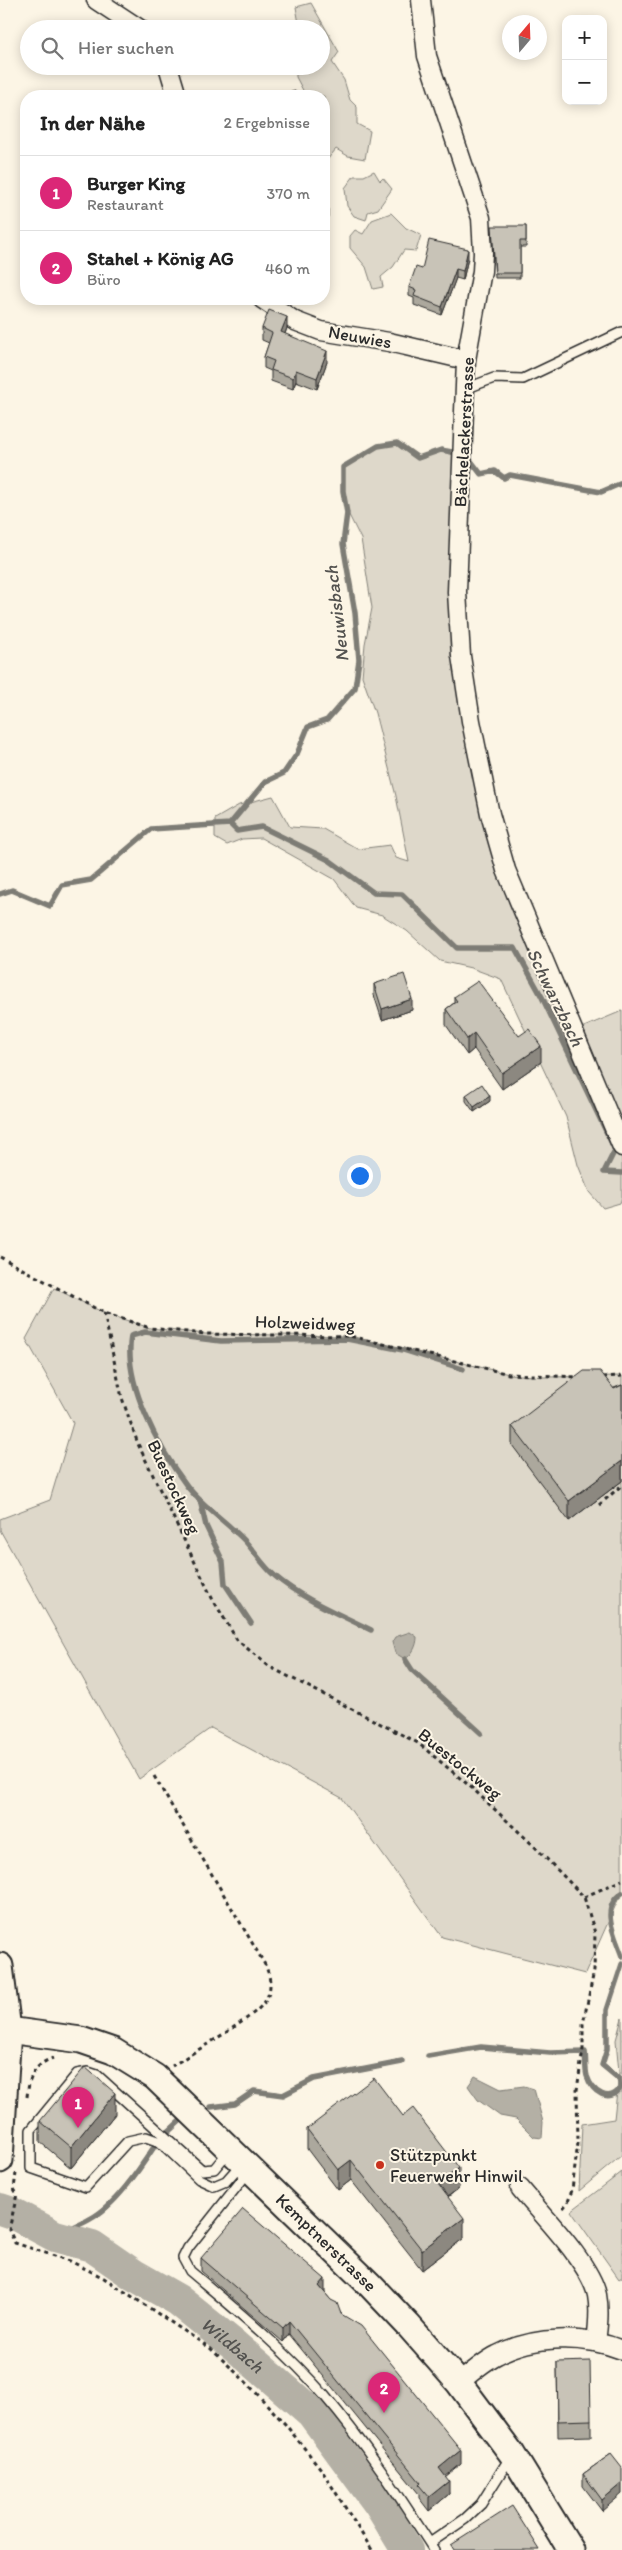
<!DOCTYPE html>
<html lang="de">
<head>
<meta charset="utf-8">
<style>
	body { margin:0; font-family:Itim,sans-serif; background:#f2f2f2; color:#222 }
	.controls { position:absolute; right:15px; top:15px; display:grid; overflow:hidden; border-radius:10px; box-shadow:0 2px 12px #0003 }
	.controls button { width:45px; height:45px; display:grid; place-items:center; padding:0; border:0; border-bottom:1px solid #e0e0e0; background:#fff; color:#222; font:25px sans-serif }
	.compass { position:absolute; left:502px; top:15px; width:45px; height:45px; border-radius:50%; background:#fff; box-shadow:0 2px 12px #0003; rotate:19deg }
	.you { position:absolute; left:359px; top:1175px; width:18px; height:18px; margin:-12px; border:4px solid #fff; border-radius:50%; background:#1a73e8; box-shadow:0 0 0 8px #1a73e833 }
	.badge { display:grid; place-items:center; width:32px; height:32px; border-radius:50%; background:#db2777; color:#fff; font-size:16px; font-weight:700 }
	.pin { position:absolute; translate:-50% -41px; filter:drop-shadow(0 1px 2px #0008) }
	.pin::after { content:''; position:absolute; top:26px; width:18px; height:15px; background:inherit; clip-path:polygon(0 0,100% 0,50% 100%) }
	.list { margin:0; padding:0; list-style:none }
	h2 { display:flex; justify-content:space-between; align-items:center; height:65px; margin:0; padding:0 20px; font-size:21px }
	h2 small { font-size:16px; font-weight:400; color:#767676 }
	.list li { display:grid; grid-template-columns:32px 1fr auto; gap:15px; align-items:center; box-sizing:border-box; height:75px; padding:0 20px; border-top:1px solid #e0e0e0 }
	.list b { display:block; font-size:19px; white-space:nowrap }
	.list p { margin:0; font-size:16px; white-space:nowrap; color:#767676 }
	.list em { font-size:16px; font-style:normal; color:#767676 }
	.icon { flex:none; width:28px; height:28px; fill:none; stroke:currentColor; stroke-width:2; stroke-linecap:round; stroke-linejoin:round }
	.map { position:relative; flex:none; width:622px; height:2550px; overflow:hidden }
	.search { position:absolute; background:#fff; box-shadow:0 2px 12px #0003; left:20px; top:20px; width:310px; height:55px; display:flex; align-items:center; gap:12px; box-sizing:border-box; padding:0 18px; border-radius:28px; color:#767676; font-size:19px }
	.panel { position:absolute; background:#fff; box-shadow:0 2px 12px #0003; left:20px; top:90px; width:310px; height:215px; border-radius:20px }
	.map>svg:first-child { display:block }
</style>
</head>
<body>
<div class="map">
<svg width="622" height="2550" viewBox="0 0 622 2550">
	<rect width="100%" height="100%" fill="#fcf5e5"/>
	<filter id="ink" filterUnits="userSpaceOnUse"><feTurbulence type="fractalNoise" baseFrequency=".02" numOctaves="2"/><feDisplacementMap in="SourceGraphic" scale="10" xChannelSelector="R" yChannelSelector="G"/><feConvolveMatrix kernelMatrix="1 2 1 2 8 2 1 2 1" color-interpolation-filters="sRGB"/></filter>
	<g filter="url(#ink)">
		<path fill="#ded8ca" stroke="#84827a" d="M311,3L339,52L332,62L344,80L350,100L357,107V124L370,131L365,159L348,156L336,149L327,160L324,156V96H306L296,77V66H321V29H300L296,7Z
			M374,171L380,181L383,178L392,189L378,209L368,212L366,220L354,216L347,206L345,188L354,176H364Z
			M391,213L406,228L421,235L416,251L404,250L393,267L381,277L383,287L373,289L366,267L350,248V236L355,230L363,234L372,220Z
			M397,443L418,458L441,450L462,458L457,592L471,721L536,943L622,1156V1197L620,1203L603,1208L589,1192L578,1165L566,1117L501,979L471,968L440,961L407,931L382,915L356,908L334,879L261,838L242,839L227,845L215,838V819L239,805L273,796L290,827L323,829L358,849L390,845L396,858L409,862L396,796L375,713L362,676L365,644L372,608L361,539L347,511L343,491V467L378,446Z
			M622,1011V1142L579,1029Z
			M54,1288L104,1313L150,1328L205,1334L350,1336L509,1374L544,1377L622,1376V1891L585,1974L442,1937L342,1798L211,1728L139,1779L0,1530V1519L50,1500L73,1423L26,1339Z
			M622,2018V2155L579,2191L582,2124L614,2119L619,2072L616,2040Z
			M622,2172V2277L619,2279L571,2211Z"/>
		<path fill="#b4b0a5" stroke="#7d7b74" d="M410,1632L417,1637C417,1646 412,1655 405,1659L395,1653L392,1642L395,1637Z
			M475,2076L501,2089L524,2086L534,2089L543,2122L542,2138L534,2137L516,2119L500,2116L478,2100L468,2086Z"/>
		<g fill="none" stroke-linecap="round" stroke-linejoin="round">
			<path stroke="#7d7b74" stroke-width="5.5" d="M471,461L481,474L495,471L504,478L510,475L601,492L622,483
				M230,824L265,782L284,773L297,754L308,727L327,720L355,688L359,660L355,613L343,544L347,513L343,491V467L378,446L397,443L418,458L441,450L452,452
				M0,894L12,890L50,906L62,885L91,880L151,829L230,824L237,831L262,827L329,860L374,893L402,894L457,948H515L542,997L615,1150L604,1172L622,1173
				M200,1500L206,1526L223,1562L225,1584L251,1623
				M371,1630C339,1614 302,1599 275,1576C263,1566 255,1552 245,1541C227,1522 203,1507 187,1486C159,1449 123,1383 131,1336L145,1332L221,1341L347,1339L403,1350L463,1369
				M405,1659L412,1670L481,1733
				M622,1893C599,1908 615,1936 622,1956
				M428,2056L481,2047L550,2053L585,2052C586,2059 585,2069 587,2076C592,2092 610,2105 621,2087L619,2079L602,2065L607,2049V2010L622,1964
				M211,2107L235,2104L254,2091L283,2095L314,2079L402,2062
				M168,2132L181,2120
				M55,2236C68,2228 78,2226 90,2219C115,2206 139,2170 154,2147"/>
			<path stroke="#b4b0a5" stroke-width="32" id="s1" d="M0,2209L12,2213L55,2236L92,2246L134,2275L178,2300L235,2346L312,2413L379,2504L407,2550"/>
			<g stroke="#2b2b2b" stroke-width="12">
				<path id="lane" d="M465,389L494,378L523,379L622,332
					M230,2150L214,2169L202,2170L97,2075L88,2072L77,2074L31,2130V2168L86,2187L128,2141L146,2137L160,2142L199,2179L214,2186L226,2181L242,2163
					M249,2171L188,2248L183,2258L190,2271C236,2310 284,2349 324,2395C365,2443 400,2497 434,2550
					M430,2543L465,2519L481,2504L511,2456"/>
			</g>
			<g stroke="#2b2b2b" stroke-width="21">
				<path id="street" d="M96,0L140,29
					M421,0L427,56L481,218L483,253L482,271L466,360L457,592L461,656L471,721L490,814L506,870L622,1147
					M168,66L177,96
					M262,299L295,321L321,331L389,342L466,360
					M520,2188C542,2215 590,2263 597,2295C600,2311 598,2327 596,2342
					M459,2383C471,2373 483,2362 497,2355C534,2335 584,2335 622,2350"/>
			</g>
			<g stroke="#2b2b2b" stroke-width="29">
				<g id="secondary">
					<path d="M0,1966L8,2030L0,2160"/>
					<path id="s2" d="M8,2030L81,2040L113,2051L155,2077L370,2285L408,2325L459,2383L512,2454L571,2550"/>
				</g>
			</g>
			<path stroke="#2b2b2b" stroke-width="3" stroke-dasharray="4 4" stroke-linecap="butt" d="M0,1257L104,1313L150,1328L205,1334L350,1336L509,1374L579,1377
				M104,1313L122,1398L138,1444L212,1598L237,1640L270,1667L418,1743L472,1788L535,1847L584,1897L595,1933L594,1971L583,2024V2049L577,2090L578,2143L572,2190L568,2202L561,2211
				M603,1377L622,1376
				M599,1505L622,1485
				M154,1776L264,1963C271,1976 273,1990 264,2003C252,2019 192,2053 172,2066
				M584,1897L622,1880
				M27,2097C29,2078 33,2065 53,2058
				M16,2173L14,2189L17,2194L9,2230L15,2243L70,2261L104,2278L210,2348L247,2383L285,2424L321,2469L372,2550"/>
			<use href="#lane" stroke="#fcf5e5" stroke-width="9"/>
			<use href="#street" stroke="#fcf5e5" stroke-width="18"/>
			<use href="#secondary" stroke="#fcf5e5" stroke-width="25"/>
		</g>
		<path fill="#aca89d" stroke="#2b2b2b" d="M526,226V247H520V278H495L492,231Z
			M468,258L463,280L456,278L442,315L414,305V298L409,296V287L422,269Z
			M262,328H287L285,334L327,362L317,389L296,381L293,389L271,381V371L264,368V357L269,343L262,340Z
			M374,984L412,1010L382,1020L374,995Z
			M454,997L519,1036L541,1062L502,1089L474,1049L467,1055L446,1025V1009L454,1003Z
			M466,1095L490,1101L474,1112L466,1101Z
			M622,1385V1481L569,1521L512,1445V1426Z
			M115,2114L71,2168L40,2142V2121Z
			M307,2129L459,2188L448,2197L464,2238L422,2270L351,2180L338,2190L307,2149Z
			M201,2258L325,2293L461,2464L445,2476L449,2494L429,2511L419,2498V2494L289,2334L283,2342L201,2271Z
			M557,2362L591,2420V2436L558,2437Z
			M611,2454L602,2511L583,2486V2474Z"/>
		<path fill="#8c8880" stroke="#2b2b2b" d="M328,196V217L324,218V197Z
			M468,249V258L463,280V271Z
			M456,269V278L442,315V307Z
			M287,317V328L281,344V332Z
			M327,351V362L317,389V378Z
			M296,370V381L293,389V378Z
			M412,999V1010L382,1020V1009Z
			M474,1033V1049L467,1055V1039Z
			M541,1046V1062L502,1089V1073Z
			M490,1096V1101L474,1112V1107Z
			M622,1461V1481L569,1521V1501Z
			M115,2093V2114L71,2168V2147Z
			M351,2160V2180L338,2190V2170Z
			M459,2168V2188L438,2204V2184Z
			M464,2218V2238L422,2270V2250Z
			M325,2279V2293L319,2286Z
			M289,2321V2334L283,2342V2328Z
			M461,2450V2464L439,2482V2468Z
			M449,2481V2494L429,2511V2497Z
			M622,2483V2494L602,2511V2500Z"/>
		<path fill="#c8c3b7" stroke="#2b2b2b" d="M295,91L297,96H277Z
			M324,181L328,196L324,197Z
			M492,226H526V241H520V273H495Z
			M429,240L468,249L463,271L456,269L442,307L414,296L416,290L409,287L416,267L422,269Z
			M269,310L287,317L281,332L327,351L317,378L296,370L293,378L271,370L274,361L264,357L272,333L262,328Z
			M404,974L412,999L382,1009L374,984Z
			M478,981L519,1036L529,1029L541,1046L502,1073L474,1033L467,1039L446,1009L457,1001L454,997Z
			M482,1084L490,1096L474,1107L466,1095Z
			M584,1371H600L614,1389L622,1385V1461L569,1501L512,1426Z
			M85,2067L115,2093L71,2147L40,2121Z
			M374,2078L403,2116L413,2108L459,2168L438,2184L464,2218L422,2250L351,2160L338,2170L307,2129Z
			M243,2209L325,2279L319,2286L331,2300L337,2303L341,2314L361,2326L461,2450L439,2468L449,2481L429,2497L419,2485L421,2483L289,2321L283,2328L201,2258Z
			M590,2361L591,2420L558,2421L557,2362Z
			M611,2454L622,2468V2483L602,2500L583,2474Z
			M512,2506L540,2550H454L451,2545Z"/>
	</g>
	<circle fill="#c8321e" stroke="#fcf5e5" stroke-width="2" cx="380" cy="2165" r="5"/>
	<g text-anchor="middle" stroke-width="4" stroke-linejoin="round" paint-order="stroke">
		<g font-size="18" fill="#2b2b2b" stroke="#fcf5e5">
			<text transform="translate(360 337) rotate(10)" y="6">Neuwies</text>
			<text transform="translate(464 432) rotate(-87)" y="6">Bächelackerstrasse</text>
			<text transform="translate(305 1323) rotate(2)" y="6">Holzweidweg</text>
			<text transform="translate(174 1487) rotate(65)" y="6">Buestockweg</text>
			<text transform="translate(460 1764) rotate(39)" y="6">Buestockweg</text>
			<text dy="6" stroke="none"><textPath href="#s2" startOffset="395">Kemptnerstrasse</textPath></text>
		</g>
		<g font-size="18" fill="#2b2b2b" stroke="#fcf5e5" text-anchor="start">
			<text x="390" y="2161">Stützpunkt<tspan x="390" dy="21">Feuerwehr Hinwil</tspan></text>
		</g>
		<g font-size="19" font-style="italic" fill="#545350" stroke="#fcf5e5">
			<text transform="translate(336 614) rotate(-97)" y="7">Neuwisbach</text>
			<text transform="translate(556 997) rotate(64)" y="7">Schwarzbach</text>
			<text dy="7" stroke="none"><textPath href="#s1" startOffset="272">Wildbach</textPath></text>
		</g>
	</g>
</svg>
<div class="controls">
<button>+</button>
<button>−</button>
</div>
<svg class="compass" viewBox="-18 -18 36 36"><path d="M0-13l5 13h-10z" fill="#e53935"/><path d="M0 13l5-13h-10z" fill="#767676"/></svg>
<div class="you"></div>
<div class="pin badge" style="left:78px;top:2128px">1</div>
<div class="pin badge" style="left:384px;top:2413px">2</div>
<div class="search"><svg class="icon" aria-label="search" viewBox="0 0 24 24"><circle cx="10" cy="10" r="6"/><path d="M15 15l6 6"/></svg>Hier suchen</div>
<section class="panel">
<h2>In der Nähe<small>2 Ergebnisse</small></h2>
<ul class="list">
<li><span class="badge">1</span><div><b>Burger King</b><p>Restaurant</p></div><em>370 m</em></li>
<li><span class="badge">2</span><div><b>Stahel + König AG</b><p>Büro</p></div><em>460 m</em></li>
</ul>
</section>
</div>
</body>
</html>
